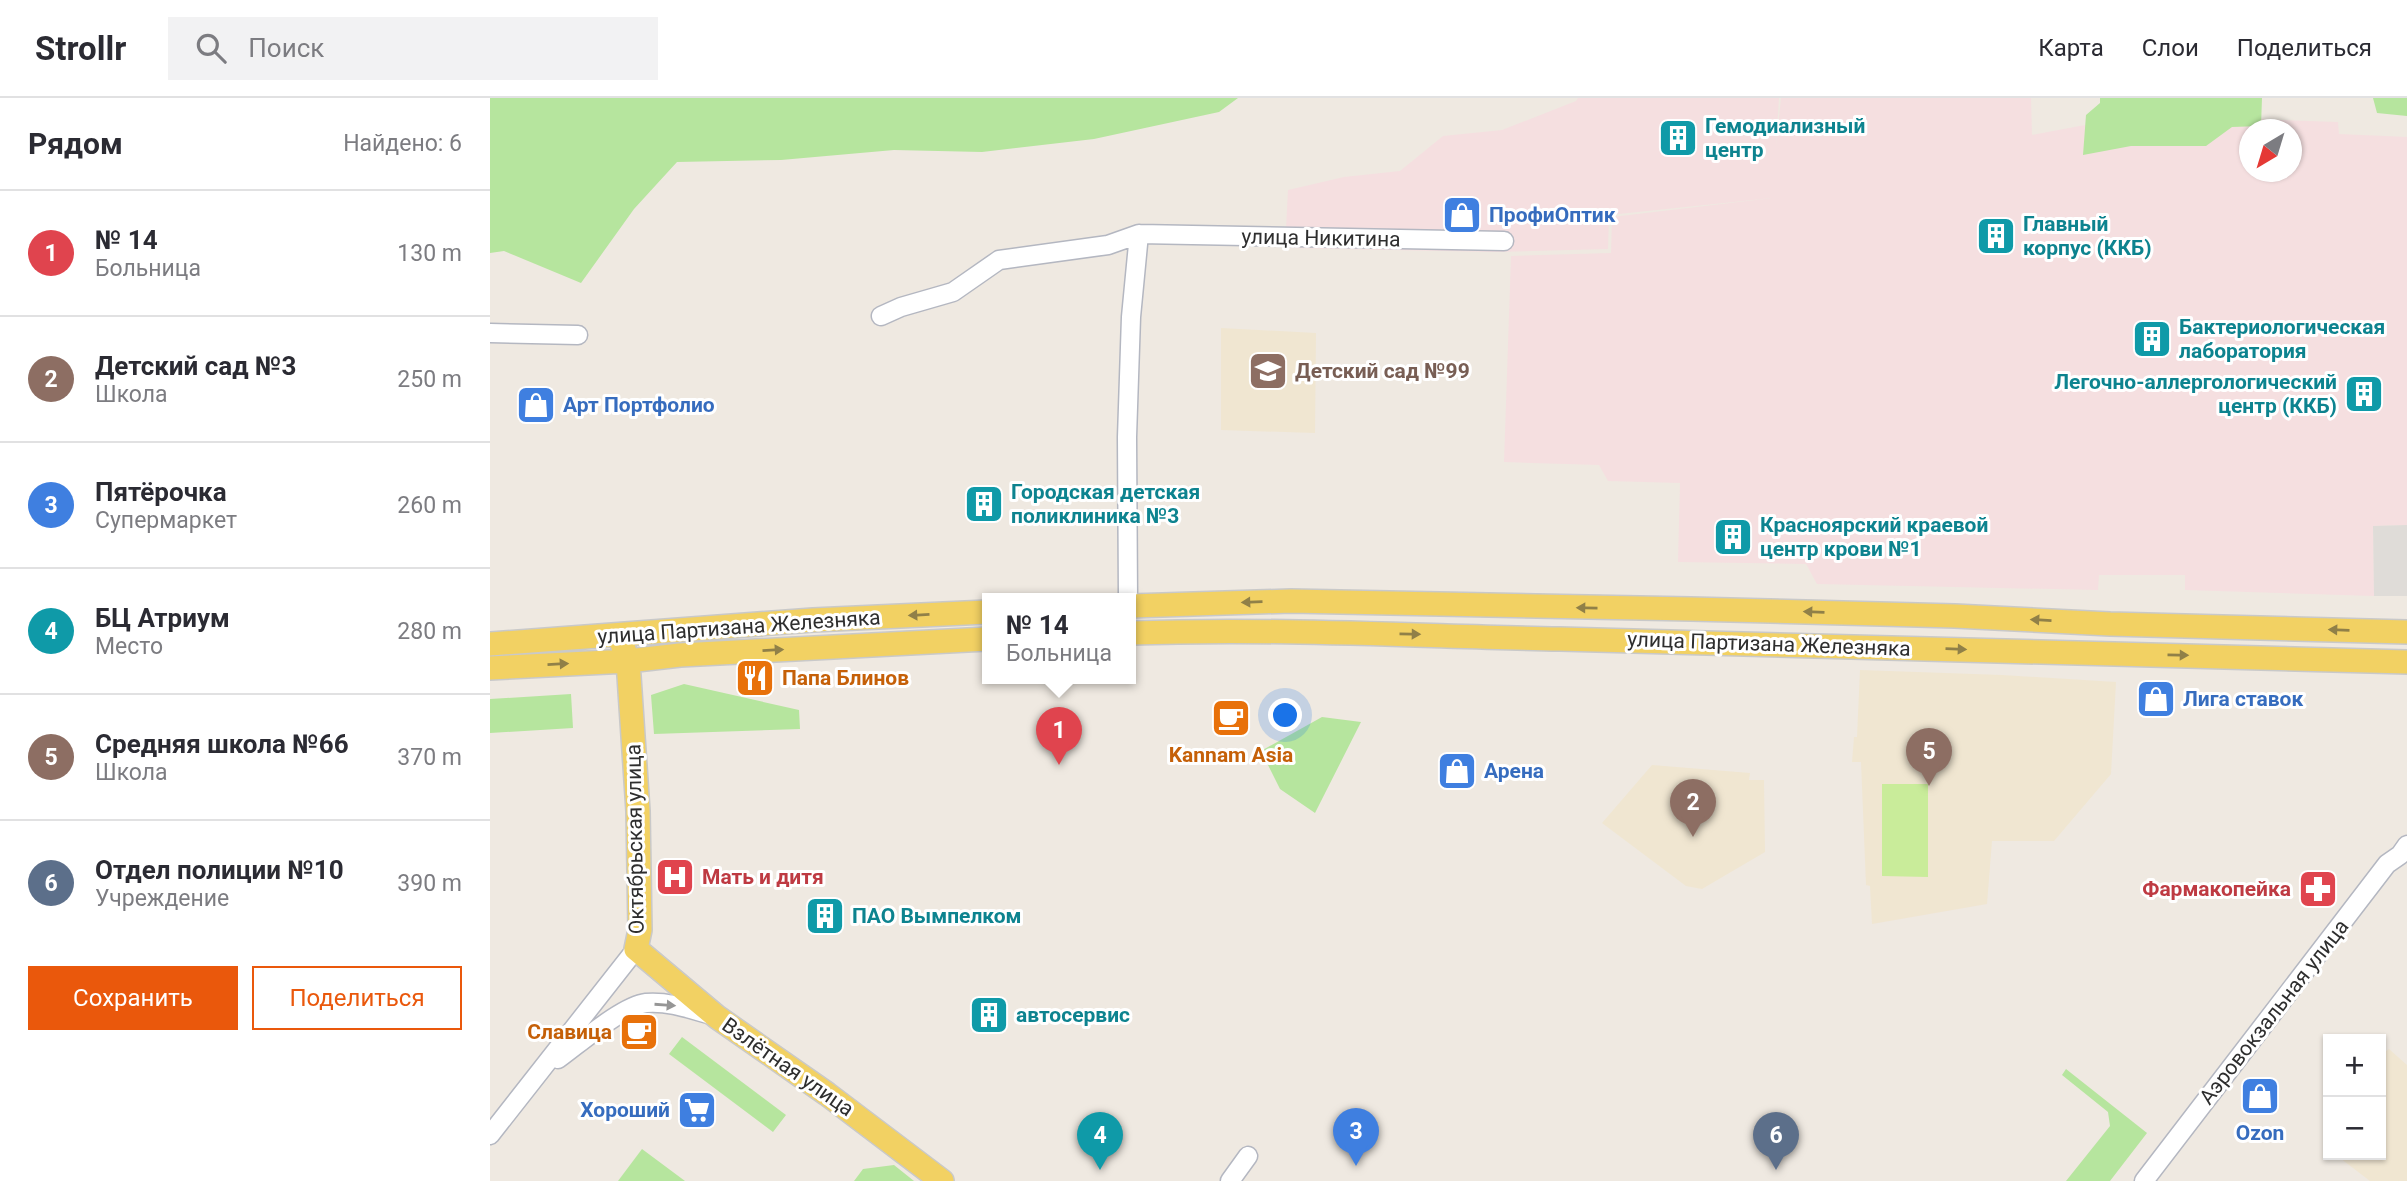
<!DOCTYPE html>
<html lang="ru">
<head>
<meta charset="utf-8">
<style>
	body { margin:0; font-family:Roboto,sans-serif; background:#f2f2f3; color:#2b2b33 }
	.controls { position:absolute; right:21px; bottom:21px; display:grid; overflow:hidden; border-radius:0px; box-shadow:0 2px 5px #0004 }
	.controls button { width:63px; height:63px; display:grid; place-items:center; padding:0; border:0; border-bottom:2px solid #e1e1e2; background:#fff; color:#2b2b33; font:35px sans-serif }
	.compass { position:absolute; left:1749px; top:21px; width:63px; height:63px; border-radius:50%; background:#fff; box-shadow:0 2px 5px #0004; rotate:218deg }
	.you { position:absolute; left:796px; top:618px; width:24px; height:24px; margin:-18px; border:5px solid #fff; border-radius:50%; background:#1a73e8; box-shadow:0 0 0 10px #1a73e833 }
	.badge { display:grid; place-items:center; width:46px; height:46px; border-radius:50%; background:#ea580c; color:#fff; font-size:23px; font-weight:700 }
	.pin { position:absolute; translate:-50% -58px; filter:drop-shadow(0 2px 4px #0008) }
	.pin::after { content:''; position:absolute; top:37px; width:24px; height:21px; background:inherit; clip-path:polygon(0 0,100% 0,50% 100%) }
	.popup { position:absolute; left:492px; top:495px; width:154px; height:91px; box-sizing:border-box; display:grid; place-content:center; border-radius:0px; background:#fff; filter:drop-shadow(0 2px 5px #0005); font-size:23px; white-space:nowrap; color:#7c7c81 }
	.popup b { font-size:26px; color:#2b2b33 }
	.popup::after { content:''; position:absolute; left:50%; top:100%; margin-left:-14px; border:14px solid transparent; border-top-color:#fff }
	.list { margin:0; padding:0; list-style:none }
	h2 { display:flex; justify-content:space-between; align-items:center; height:91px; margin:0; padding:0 28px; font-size:30px }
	h2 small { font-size:23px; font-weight:400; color:#7c7c81 }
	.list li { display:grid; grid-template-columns:46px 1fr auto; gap:21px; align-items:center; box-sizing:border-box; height:126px; padding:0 28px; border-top:2px solid #e1e1e2 }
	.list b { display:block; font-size:26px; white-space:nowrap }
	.list p { margin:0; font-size:23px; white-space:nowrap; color:#7c7c81 }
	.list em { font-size:23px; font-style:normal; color:#7c7c81 }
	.actions { display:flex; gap:14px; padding:21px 28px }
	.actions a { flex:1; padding:16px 0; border:2px solid #ea580c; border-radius:0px; text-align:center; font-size:24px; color:#ea580c }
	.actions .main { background:#ea580c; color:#fff }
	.icon { flex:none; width:38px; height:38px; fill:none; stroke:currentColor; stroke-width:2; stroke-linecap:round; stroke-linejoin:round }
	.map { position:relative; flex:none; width:1917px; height:1083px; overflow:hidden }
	header { display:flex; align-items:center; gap:42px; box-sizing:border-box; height:98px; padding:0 35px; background:#fff; border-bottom:2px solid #e1e1e2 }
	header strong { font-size:33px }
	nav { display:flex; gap:38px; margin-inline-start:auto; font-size:24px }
	.search { width:490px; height:63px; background:#f2f2f3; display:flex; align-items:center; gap:18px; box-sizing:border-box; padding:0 24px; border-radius:0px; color:#7c7c81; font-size:26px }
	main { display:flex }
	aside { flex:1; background:#fff }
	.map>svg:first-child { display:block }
</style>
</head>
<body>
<header>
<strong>Strollr</strong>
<div class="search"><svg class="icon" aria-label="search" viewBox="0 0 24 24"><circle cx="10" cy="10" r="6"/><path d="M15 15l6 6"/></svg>Поиск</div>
<nav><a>Карта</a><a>Слои</a><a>Поделиться</a></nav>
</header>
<main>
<aside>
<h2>Рядом<small>Найдено: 6</small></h2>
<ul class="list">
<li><span class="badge" style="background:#e0444e">1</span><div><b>№ 14</b><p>Больница</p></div><em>130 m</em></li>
<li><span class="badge" style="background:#8d6e63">2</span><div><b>Детский сад №3</b><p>Школа</p></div><em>250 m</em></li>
<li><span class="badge" style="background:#3f7fe0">3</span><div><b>Пятёрочка</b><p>Супермаркет</p></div><em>260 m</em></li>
<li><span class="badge" style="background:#0f9aa8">4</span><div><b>БЦ Атриум</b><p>Место</p></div><em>280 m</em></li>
<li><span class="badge" style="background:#8d6e63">5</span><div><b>Средняя школа №66</b><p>Школа</p></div><em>370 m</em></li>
<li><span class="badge" style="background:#5c6f8a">6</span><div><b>Отдел полиции №10</b><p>Учреждение</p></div><em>390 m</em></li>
</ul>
<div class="actions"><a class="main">Сохранить</a><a>Поделиться</a></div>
</aside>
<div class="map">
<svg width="1917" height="1083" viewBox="0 0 1917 1083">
	<rect width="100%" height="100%" fill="#efe9e1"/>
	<path fill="#f0e6d1" d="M731,230L826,235L825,335L731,332Z
		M1370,572L1512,577L1626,584L1621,676L1564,743H1502L1497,806L1382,826L1380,788L1376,787L1371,664H1362L1364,639H1367Z
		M1162,667L1260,675L1259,682H1274L1275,754L1212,791L1196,788L1112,725Z
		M1899,951L1917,967V1083H1880L1846,1057H1891V957Z"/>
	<path fill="#f5dfe0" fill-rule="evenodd" d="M1088,0H1289L1286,48L1291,0H1541L1542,37L1595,27L1613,16L1848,24L1849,36L1917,39V427L1883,428L1884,498L1695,492V477H1609L1608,492L1327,486L1316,466L1188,464L1190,385L1118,383L1109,367L1014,364L1021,158L1121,155L1122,119L1282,100L1119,117L1118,151L1006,154L795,150L798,92L854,79L910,73L953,38L1012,32L1086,3ZM1759,32H1801V74H1759Z"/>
	<path fill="#b6e59e" d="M0,0H748L729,14L604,41L492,54L404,52L291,62L187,64L144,111L91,185L14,153L0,155Z
		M1610,0H1772L1771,28L1742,29L1716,48H1641L1593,57L1596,17L1610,5Z
		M1883,0H1917V18L1887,15Z
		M194,586L309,612L310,631L164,636L161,597Z
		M81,596L83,630L0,635V601Z
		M832,619L871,624L825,715L790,691L771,653Z
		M192,939L296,1017L283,1034L179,956Z
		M1576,971L1657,1035L1620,1083H1576L1620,1028L1618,1014L1572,977Z
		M152,1051L195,1083H128Z
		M404,1067L424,1083H364L373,1071Z"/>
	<path fill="#c9ec9a" d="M1392,686H1438V779L1392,778Z"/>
	<path fill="#dfdcd8" d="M1917,427V498H1884L1883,428Z"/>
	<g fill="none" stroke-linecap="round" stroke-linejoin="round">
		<g stroke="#b4b7c1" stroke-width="21">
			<path id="minor" d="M391,218L411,209L463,194L509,162L618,147L649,136L1014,143
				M0,235L88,237
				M638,501L637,339L641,219L649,136
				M68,961C89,946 132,908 156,905C178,903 200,911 221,917
				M0,1037L146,851
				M740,1083L758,1058
				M1654,1083L1897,766L1910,757L1917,747"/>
		</g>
		<g stroke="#c9c9c9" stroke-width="26">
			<path id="major" d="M641,508L801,503L1201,511L1465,518L1620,526L1917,534
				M641,535C784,530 927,538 1070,541C1353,547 1635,556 1917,564
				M129,537L138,563L148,713L150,832L146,851L227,919L337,996L452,1083
				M0,546L323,522L497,514
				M0,570L138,563L190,557L497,541"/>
		</g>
		<use href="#minor" stroke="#fff" stroke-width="18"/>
		<use href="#major" stroke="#f2d163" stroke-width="23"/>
	</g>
	<defs><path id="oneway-solid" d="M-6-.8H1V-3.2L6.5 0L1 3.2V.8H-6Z" transform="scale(1.75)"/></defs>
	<g fill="#908048">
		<use href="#oneway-solid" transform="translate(762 504) rotate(178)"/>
		<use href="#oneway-solid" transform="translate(1097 510) rotate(-179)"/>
		<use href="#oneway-solid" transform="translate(1324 514) rotate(-178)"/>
		<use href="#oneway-solid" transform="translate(429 517) rotate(177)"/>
		<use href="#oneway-solid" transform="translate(1551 522) rotate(-177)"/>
		<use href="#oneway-solid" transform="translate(1849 532) rotate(-178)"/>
		<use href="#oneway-solid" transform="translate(920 536) rotate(1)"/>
		<use href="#oneway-solid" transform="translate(1466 551) rotate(2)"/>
		<use href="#oneway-solid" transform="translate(283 552) rotate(-3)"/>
		<use href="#oneway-solid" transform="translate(1688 557) rotate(1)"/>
		<use href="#oneway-solid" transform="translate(68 566) rotate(-3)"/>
	</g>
	<use fill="#969696" href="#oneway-solid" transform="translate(175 907) rotate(4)"/>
	<defs>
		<g id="building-square" transform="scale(2.0125)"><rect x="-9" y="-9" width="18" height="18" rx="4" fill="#0f9aa8" stroke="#fff"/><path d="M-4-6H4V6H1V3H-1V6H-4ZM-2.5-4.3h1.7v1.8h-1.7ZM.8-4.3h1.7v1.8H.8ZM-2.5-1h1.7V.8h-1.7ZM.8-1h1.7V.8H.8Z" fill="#fff"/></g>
		<g id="shop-square" transform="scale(2.0125)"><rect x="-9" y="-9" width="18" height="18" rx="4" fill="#3f7fe0" stroke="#fff"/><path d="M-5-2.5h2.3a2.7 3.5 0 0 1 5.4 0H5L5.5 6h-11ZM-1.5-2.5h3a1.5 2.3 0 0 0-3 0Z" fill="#fff"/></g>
		<g id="school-square" transform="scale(2.0125)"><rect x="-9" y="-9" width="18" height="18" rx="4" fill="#8d6e63" stroke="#fff"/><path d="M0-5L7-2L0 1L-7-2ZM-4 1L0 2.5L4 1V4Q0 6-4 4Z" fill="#fff"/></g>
		<g id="restaurant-square" transform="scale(2.0125)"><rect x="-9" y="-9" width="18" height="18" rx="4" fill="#e8710a" stroke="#fff"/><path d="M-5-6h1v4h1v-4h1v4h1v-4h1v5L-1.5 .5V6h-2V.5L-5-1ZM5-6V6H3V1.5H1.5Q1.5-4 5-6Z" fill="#fff"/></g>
		<g id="cafe-square" transform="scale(2.0125)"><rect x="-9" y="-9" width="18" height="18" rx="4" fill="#e8710a" stroke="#fff"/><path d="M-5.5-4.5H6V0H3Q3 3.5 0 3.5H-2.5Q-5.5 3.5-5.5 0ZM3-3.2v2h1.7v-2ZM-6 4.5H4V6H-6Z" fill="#fff"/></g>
		<g id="hospital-square" transform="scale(2.0125)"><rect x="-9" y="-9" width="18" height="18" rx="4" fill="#e0444e" stroke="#fff"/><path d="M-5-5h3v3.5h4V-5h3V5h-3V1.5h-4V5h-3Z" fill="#fff"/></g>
		<g id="pharmacy-square" transform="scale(2.0125)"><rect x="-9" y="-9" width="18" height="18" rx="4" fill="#e0444e" stroke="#fff"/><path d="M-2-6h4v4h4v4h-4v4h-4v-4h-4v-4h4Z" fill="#fff"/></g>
		<g id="supermarket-square" transform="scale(2.0125)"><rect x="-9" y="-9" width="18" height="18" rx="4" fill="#3f7fe0" stroke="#fff"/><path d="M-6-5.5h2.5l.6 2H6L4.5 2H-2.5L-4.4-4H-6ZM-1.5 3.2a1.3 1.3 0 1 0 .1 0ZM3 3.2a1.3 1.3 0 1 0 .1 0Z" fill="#fff"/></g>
	</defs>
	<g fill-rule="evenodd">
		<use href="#building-square" x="1188" y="40"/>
		<use href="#shop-square" x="972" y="117"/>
		<use href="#building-square" x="1506" y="138"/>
		<use href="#building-square" x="1662" y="241"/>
		<use href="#school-square" x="778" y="273"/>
		<use href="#building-square" x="1874" y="296"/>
		<use href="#shop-square" x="46" y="307"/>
		<use href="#building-square" x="494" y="406"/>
		<use href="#building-square" x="1243" y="439"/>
		<use href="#restaurant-square" x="265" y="580"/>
		<use href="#shop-square" x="1666" y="601"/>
		<use href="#cafe-square" x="741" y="620"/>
		<use href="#shop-square" x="967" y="673"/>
		<use href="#hospital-square" x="185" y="779"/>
		<use href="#pharmacy-square" x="1828" y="791"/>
		<use href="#building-square" x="335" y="818"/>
		<use href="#building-square" x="499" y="917"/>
		<use href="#cafe-square" x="149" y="934"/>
		<use href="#shop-square" x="1770" y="998"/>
		<use href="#supermarket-square" x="207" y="1012"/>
	</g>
	<g text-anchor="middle" stroke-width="6" stroke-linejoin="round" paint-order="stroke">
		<g font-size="21" font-weight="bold" fill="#0d838f" stroke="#fff" text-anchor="start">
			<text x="1215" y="35">Гемодиализный<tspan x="1215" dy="24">центр</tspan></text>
			<text x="1533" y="133">Главный<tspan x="1533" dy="24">корпус (ККБ)</tspan></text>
			<text x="1689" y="236">Бактериологическая<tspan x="1689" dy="24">лаборатория</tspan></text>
			<text x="1847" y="291" text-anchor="end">Легочно-аллергологический<tspan x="1847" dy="24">центр (ККБ)</tspan></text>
			<text x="521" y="401">Городская детская<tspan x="521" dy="24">поликлиника №3</tspan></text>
			<text x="1270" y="434">Красноярский краевой<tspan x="1270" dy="24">центр крови №1</tspan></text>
			<text x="362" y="825">ПАО Вымпелком</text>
			<text x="526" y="924">автосервис</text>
		</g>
		<g font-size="21" font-weight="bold" fill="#366cbe" stroke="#fff" text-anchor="start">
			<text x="999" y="124">ПрофиОптик</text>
			<text x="73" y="314">Арт Портфолио</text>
			<text x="1693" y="608">Лига ставок</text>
			<text x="994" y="680">Арена</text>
			<text x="180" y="1019" text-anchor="end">Хороший</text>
			<text x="1770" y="1042" text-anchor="middle">Ozon</text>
		</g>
		<g font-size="21" fill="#2e2e2e" stroke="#fff">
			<text transform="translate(831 140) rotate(1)" y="7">улица Никитина</text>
			<text transform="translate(249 529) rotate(-4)" y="7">улица Партизана Железняка</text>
			<text transform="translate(1279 546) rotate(2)" y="7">улица Партизана Железняка</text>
			<text transform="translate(145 741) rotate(-91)" y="7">Октябрьская улица</text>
			<text transform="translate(1784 914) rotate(-52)" y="7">Аэровокзальная улица</text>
			<text transform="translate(298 969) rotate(35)" y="7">Взлётная улица</text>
		</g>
		<g font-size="21" font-weight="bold" fill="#785e54" stroke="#fff" text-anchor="start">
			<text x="805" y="280">Детский сад №99</text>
		</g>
		<g font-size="21" font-weight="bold" fill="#c56008" stroke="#fff" text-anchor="start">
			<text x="292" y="587">Папа Блинов</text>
			<text x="741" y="664" text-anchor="middle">Kannam Asia</text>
			<text x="122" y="941" text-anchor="end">Славица</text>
		</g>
		<g font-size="21" font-weight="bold" fill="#be3a42" stroke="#fff" text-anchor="start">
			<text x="212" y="786">Мать и дитя</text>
			<text x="1801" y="798" text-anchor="end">Фармакопейка</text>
		</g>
	</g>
</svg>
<div class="controls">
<button>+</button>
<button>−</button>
</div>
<svg class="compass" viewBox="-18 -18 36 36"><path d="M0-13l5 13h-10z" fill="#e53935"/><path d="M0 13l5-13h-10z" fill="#7c7c81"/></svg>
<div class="you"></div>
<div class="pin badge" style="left:569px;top:667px;background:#e0444e">1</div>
<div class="popup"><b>№ 14</b>Больница</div>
<div class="pin badge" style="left:1203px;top:739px;background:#8d6e63">2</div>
<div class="pin badge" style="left:866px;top:1068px;background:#3f7fe0">3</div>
<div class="pin badge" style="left:610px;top:1072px;background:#0f9aa8">4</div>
<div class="pin badge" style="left:1439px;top:688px;background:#8d6e63">5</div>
<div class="pin badge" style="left:1286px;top:1072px;background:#5c6f8a">6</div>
</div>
</main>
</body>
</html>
